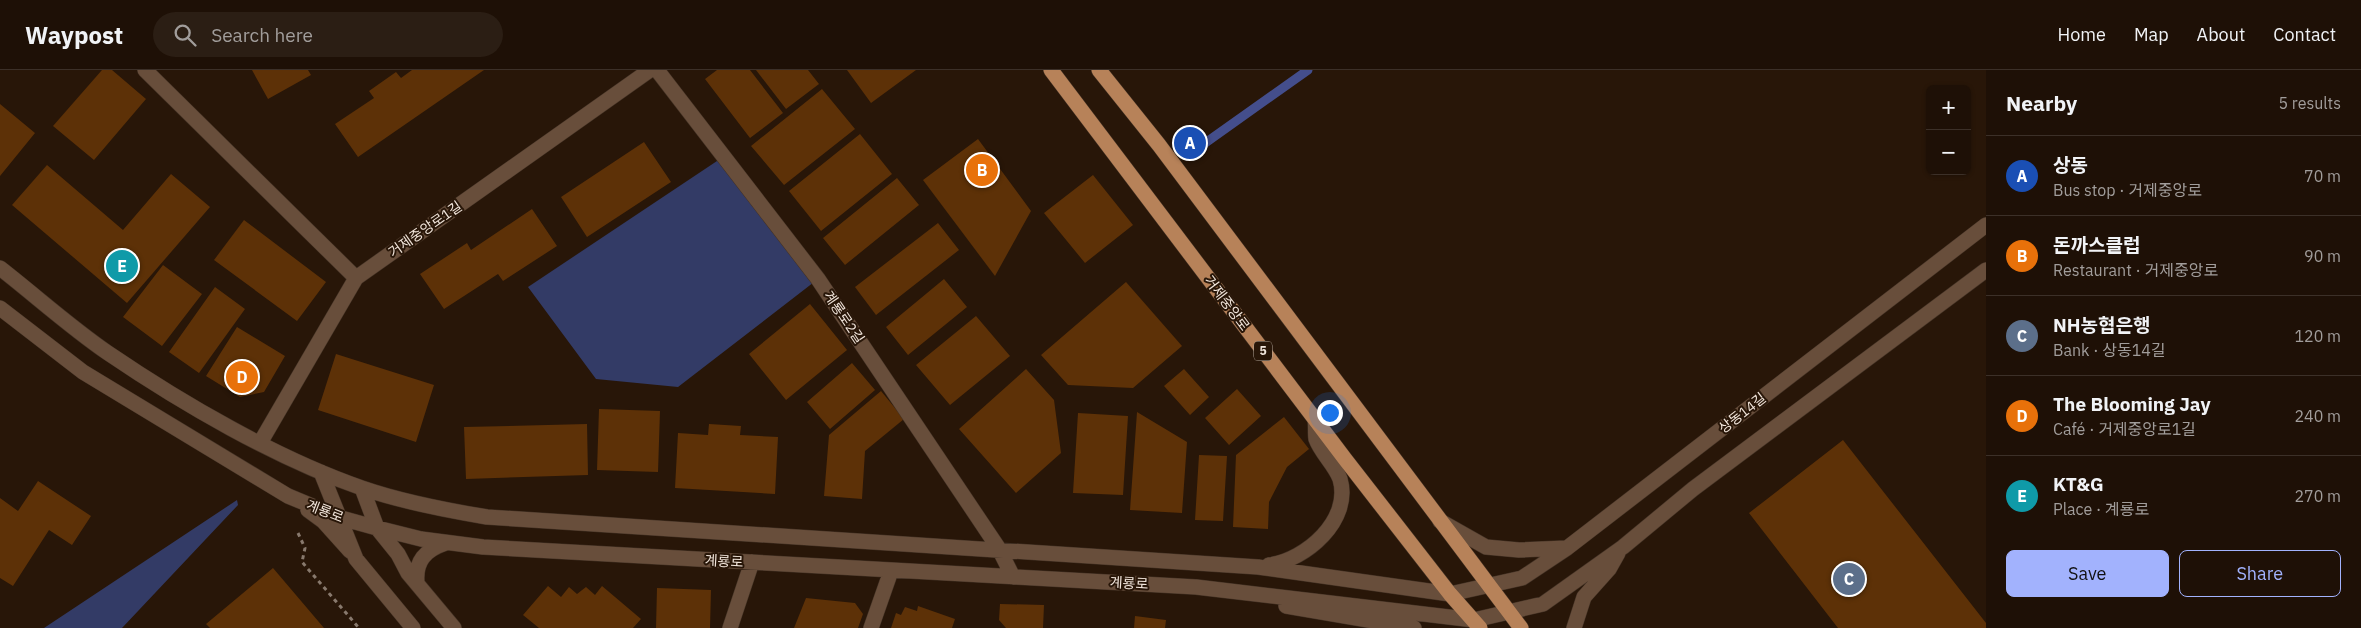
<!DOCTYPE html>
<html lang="en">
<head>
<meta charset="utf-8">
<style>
	body { margin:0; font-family:"IBM Plex Sans","Noto Sans KR",sans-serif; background:#2b1e14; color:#f1f3f6 }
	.controls { position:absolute; right:15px; top:15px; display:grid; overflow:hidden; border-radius:8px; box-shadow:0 1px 4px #0004 }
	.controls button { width:45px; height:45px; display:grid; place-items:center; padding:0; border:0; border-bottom:1px solid #3c3028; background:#1e1006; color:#f1f3f6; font:25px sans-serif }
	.you { position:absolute; left:1329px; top:342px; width:18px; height:18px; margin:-12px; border:4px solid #fff; border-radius:50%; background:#1a73e8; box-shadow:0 0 0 8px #1a73e833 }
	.badge { display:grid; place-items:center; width:32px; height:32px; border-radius:50%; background:#a2b2fd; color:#fff; font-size:16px; font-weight:700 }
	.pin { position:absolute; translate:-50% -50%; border:2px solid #fff; box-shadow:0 1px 5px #0006 }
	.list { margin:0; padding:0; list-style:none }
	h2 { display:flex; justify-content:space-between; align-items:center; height:65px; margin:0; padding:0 20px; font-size:21px }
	h2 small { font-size:16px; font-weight:400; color:#a19d9b }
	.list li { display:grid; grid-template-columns:32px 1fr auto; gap:15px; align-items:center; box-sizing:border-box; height:80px; padding:0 20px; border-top:1px solid #3c3028 }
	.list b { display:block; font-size:19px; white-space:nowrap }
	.list p { margin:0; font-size:16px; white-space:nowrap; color:#a19d9b }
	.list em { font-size:16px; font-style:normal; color:#a19d9b }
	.actions { display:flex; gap:10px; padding:15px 20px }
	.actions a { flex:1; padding:11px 0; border:1px solid #a2b2fd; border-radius:8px; text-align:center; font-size:18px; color:#a2b2fd }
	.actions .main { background:#a2b2fd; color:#111 }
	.icon { flex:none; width:28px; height:28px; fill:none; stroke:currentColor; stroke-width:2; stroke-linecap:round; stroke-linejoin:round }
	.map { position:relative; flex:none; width:1986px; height:558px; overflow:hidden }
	header { display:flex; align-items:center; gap:30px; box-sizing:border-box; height:70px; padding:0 25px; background:#1e1006; border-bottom:1px solid #3c3028 }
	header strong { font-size:24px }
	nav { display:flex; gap:28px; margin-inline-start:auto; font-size:18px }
	.search { width:350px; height:45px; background:#2b1e14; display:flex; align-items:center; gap:12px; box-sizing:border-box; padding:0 18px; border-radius:28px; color:#a19d9b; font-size:19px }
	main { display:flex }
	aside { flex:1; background:#1e1006 }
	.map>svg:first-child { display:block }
</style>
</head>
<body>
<header>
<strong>Waypost</strong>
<div class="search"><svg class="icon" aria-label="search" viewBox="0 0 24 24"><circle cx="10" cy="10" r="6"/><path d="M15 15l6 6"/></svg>Search here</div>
<nav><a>Home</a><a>Map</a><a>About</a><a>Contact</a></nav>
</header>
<main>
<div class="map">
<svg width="1986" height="558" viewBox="0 0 1986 558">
	<rect width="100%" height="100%" fill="#281608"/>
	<path fill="#333b66" d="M723,87L818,209L678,317L596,309L528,217Z
		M237,430L238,435L122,558H44Z"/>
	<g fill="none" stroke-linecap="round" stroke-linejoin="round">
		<path stroke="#444e8c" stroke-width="9" d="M1201,76L1308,0"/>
	</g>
	<path fill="#5d3107" d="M102,0H112L146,29L94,90L53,56Z
		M252,0H308L311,5L268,29Z
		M412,0H484L358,87L335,54L374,28L369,21L396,2L401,8Z
		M717,0H750L783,43L750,68L705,9Z
		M756,0H808L819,14L786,39Z
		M847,0H916L871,33Z
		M822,19L855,59L784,115L751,76Z
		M0,34L35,63L0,106Z
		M860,64L892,104L821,161L789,121Z
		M978,69L1031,141L995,206L923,110Z
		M644,72L671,112L587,167L561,127Z
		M47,95L123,160L171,104L210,137L127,233L12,135Z
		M1093,105L1133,155L1085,193L1044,143Z
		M897,108L919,135L845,195L823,168Z
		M532,139L557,176L503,211L498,204L444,239L420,204L467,173L471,180Z
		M244,150L326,212L297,251L214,190Z
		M938,153L959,180L876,245L855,217Z
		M163,195L202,224L162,276L123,247Z
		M944,209L967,237L908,285L886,257Z
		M1126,212L1182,276L1133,318L1068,315L1041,285Z
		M215,217L245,239L199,303L169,282Z
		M810,234L847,280L786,330L749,284Z
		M976,246L1010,286L950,335L916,295Z
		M237,257L285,286L264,322L240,327L206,306Z
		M336,284L434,315L416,372L318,340Z
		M852,293L875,320L830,359L807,332Z
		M1026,299L1054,330L1061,383L1016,423L959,359Z
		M1184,299L1209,327L1190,345L1164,316Z
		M1237,319L1261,346L1229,375L1205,348Z
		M881,321L904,349L865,381L862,429L824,426L829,365Z
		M599,339L660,341L658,402L597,400Z
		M1137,342L1187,372L1182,443L1130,440Z
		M1078,343L1128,346L1123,425L1073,423Z
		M1284,347L1309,379L1287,397L1269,432L1268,459L1233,457L1236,385Z
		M587,354L588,405L466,409L464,357Z
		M709,354L741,356L740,365L778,367L775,424L675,418L678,363L708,365Z
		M1843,370L1986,553V558H1838L1749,443Z
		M1199,385L1227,386L1223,451L1195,450Z
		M38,411L91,446L72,475L49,460L13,516L0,508V428L18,441Z
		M273,498L324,558H210L206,554Z
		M548,516L561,527L569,517L577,524L586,517L595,525L602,516L641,549L633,558H539L523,545Z
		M657,518L711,520L710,558H656Z
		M806,528L855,533L863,544L858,558H794Z
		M1000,534L1044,535L1043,558H1006L999,550Z
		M918,536L955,549L952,558H891L896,543L901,545L905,537L917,541Z
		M1135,546L1166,550L1165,558H1134Z"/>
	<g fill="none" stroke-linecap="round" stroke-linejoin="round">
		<g stroke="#443326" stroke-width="16">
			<path id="minor" d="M145,0L356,208
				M657,0L818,209L999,479L1013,507
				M0,198C36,226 70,257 108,283C183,334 276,388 362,418C402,432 445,440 487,447L1258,497L1450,524L1522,508L1567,478L1986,155
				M0,238L83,302L288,426L341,448L377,458L421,469L483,477L1196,517L1474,550L1543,534L1623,477L1693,419L1986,200
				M260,373L356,208L650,0
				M321,402L356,489L413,558
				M362,418L377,458L398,484L408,503L454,558
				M308,440L323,451L350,481
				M1440,451L1486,477L1519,480L1566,478
				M1269,495C1306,490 1352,450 1340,409C1335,395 1321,383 1316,369C1315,363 1316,355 1315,349
				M417,513C415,491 425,480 446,473
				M1286,536L1414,558
				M730,558L752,492
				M871,558L891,501
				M1574,558L1584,527L1609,499L1618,483"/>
		</g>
		<g stroke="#443326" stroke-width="16">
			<path id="major" d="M1051,0L1345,389L1450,524L1480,558
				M1099,0L1159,75L1521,558"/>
		</g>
		<path stroke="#88796d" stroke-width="3" stroke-dasharray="4 4" stroke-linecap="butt" d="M298,463L305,478L302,492L359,558"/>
		<use href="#minor" stroke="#684e3b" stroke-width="15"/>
		<use href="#major" stroke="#b78259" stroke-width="15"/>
	</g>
	<g text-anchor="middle" stroke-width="4" stroke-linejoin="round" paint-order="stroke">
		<rect fill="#281608" stroke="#b5a89c" stroke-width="1" x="1254" y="271.5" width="18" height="19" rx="4"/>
		<g font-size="12" font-weight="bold" fill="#f2e6dc">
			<text x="1263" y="285">5</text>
		</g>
		<g font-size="14" fill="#f2e6dc" stroke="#281608">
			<text transform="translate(425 159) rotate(-35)" y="5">거제중앙로1길</text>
			<text transform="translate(1227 233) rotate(53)" y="5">거제중앙로</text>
			<text transform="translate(844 247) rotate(56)" y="5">계룡로2길</text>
			<text transform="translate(1742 343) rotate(-38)" y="5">상동14길</text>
			<text transform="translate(325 441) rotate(21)" y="5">계룡로</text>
			<text transform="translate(724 491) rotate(3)" y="5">계룡로</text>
			<text transform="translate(1129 513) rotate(3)" y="5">계룡로</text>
		</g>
	</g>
</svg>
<div class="controls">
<button>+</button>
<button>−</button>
</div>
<div class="you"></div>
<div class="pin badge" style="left:1190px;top:73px;background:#1a4fb4">A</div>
<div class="pin badge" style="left:982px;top:100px;background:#e8710a">B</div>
<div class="pin badge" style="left:1849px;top:509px;background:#5c6f8a">C</div>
<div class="pin badge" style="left:242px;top:307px;background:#e8710a">D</div>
<div class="pin badge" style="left:122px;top:196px;background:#0f9aa8">E</div>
</div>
<aside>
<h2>Nearby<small>5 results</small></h2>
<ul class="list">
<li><span class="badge" style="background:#1a4fb4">A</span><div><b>상동</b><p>Bus stop · 거제중앙로</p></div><em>70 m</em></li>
<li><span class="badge" style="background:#e8710a">B</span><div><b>돈까스클럽</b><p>Restaurant · 거제중앙로</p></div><em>90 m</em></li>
<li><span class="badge" style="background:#5c6f8a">C</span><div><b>NH농협은행</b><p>Bank · 상동14길</p></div><em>120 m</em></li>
<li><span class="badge" style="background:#e8710a">D</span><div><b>The Blooming Jay</b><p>Café · 거제중앙로1길</p></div><em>240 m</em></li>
<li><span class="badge" style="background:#0f9aa8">E</span><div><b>KT&amp;G</b><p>Place · 계룡로</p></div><em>270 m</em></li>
</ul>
<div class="actions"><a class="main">Save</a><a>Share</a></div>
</aside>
</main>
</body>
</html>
